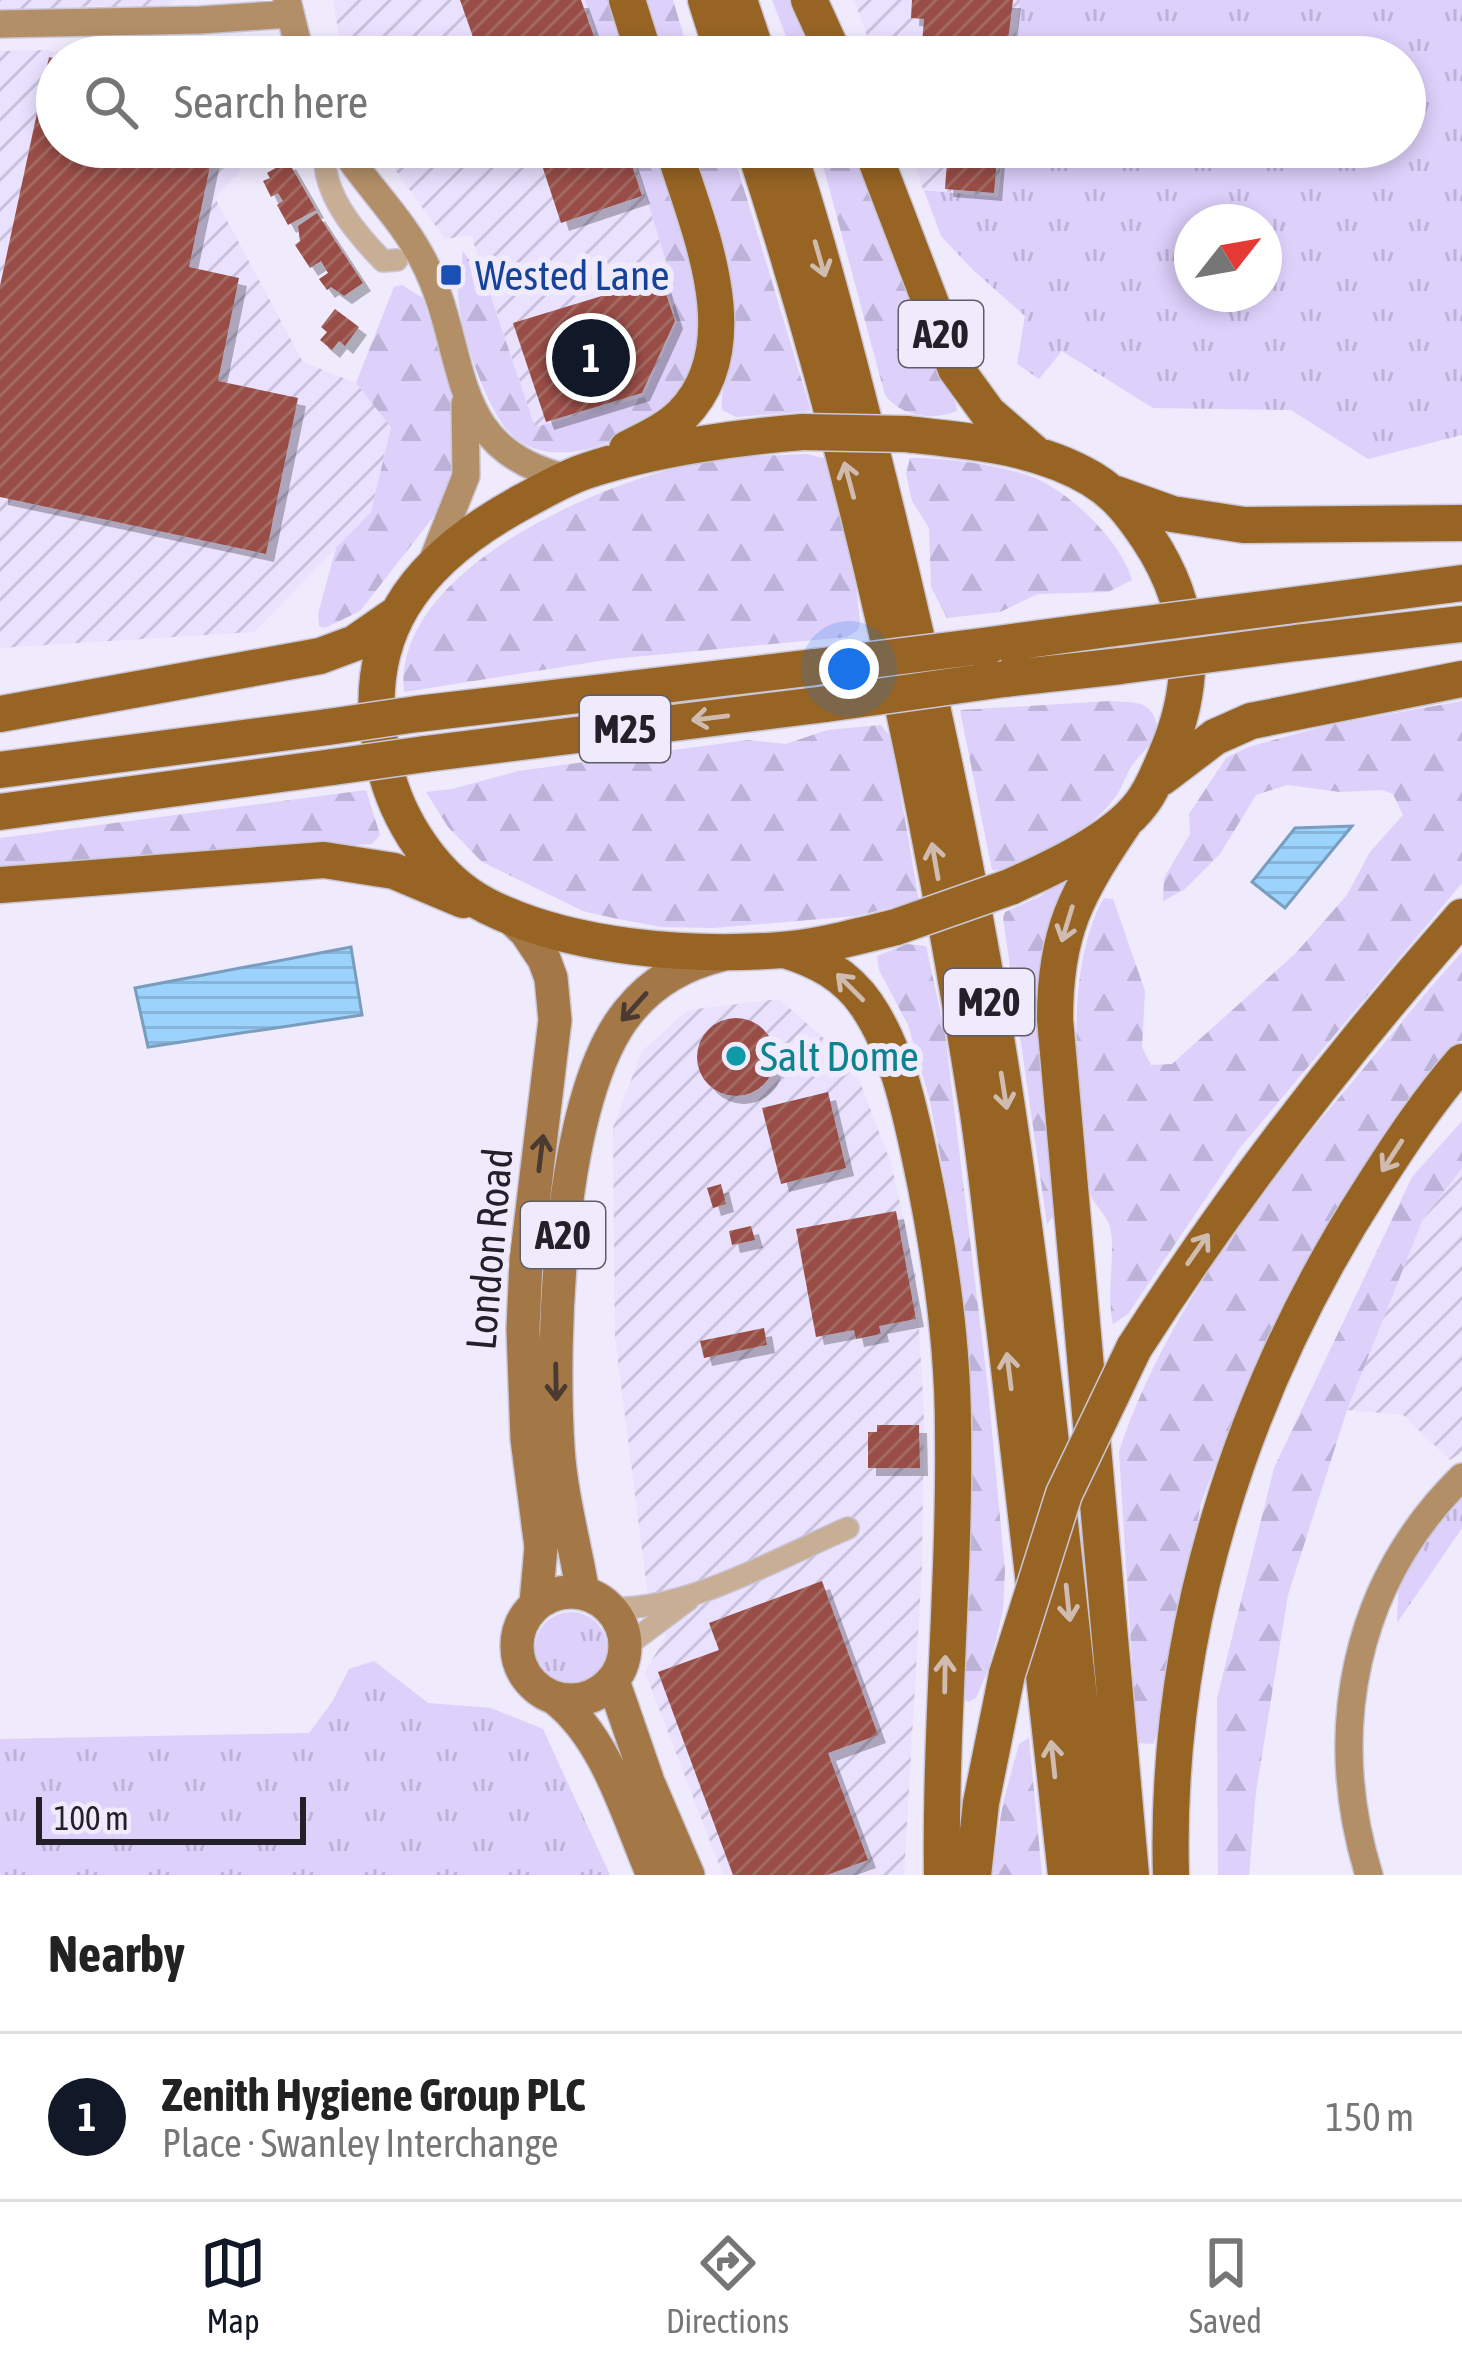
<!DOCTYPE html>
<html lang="en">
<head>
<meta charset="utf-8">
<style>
	body { margin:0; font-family:"Asap Condensed",sans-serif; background:#f6f6f6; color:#222 }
	.compass { position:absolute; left:1174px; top:204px; width:108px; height:108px; border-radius:50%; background:#fff; box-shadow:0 6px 18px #0003; rotate:59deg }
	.scale { position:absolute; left:36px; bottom:30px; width:270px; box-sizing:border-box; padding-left:12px; border:6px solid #23202a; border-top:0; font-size:33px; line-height:42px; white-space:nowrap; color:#23202a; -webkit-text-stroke:9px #efeafc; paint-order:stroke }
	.you { position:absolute; left:849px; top:669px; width:42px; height:42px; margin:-30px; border:9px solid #fff; border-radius:50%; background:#1a73e8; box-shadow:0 0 0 18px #1a73e833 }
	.badge { display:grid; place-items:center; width:78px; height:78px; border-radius:50%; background:#111827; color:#fff; font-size:39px; font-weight:700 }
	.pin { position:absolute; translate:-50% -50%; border:6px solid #fff; box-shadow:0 3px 12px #0006 }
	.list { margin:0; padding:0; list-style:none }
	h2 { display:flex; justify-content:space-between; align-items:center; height:156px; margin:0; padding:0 48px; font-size:51px }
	h2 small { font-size:39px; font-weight:400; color:#767676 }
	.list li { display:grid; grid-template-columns:78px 1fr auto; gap:36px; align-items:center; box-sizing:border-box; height:168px; padding:0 48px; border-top:3px solid #e0e0e0 }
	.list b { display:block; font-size:45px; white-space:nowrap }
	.list p { margin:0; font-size:39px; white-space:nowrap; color:#767676 }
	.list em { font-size:39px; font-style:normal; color:#767676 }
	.icon { flex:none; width:66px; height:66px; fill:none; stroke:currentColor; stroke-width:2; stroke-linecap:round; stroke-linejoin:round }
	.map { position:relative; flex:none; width:1462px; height:1875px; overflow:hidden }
	.search { position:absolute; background:#fff; box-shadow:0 6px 18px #0003; left:36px; right:36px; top:36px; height:132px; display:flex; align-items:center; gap:30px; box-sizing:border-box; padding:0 42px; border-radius:66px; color:#767676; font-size:45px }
	.sheet { height:324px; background:#fff }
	nav { display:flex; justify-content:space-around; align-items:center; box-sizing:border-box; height:168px; border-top:3px solid #e0e0e0; background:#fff; font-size:33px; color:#767676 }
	nav a { display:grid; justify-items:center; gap:6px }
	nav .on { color:#111827 }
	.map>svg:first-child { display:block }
</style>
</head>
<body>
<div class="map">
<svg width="1462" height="1875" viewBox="0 0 1462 1875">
	<defs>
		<pattern id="industrial-furrows" width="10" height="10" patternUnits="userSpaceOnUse" patternTransform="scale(3)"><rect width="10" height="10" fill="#eae1ff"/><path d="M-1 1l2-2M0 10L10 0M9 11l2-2" fill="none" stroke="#c8c1db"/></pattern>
		<pattern id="grass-tufts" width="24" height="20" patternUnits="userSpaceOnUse" patternTransform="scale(3)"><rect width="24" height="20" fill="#ddd0fb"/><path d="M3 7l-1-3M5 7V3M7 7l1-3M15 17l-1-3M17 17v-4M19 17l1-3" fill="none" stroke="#bdb2d7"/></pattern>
		<pattern id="forest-firs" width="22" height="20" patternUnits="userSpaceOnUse" patternTransform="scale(3)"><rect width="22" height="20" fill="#ddd0fb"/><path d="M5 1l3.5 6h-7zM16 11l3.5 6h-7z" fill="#bdb2d7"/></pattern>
		<pattern id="water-rules" width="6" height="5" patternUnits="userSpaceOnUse" patternTransform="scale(3)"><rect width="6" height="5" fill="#9cd3fd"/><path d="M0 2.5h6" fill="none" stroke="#86b5d9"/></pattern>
		<pattern id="building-hatch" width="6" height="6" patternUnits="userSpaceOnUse" patternTransform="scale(3)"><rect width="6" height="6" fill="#994e46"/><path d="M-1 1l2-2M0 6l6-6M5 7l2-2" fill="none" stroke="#a26a64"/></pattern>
		<filter id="shadow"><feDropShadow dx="8" dy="8" stdDeviation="0" flood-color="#0004"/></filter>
	</defs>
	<rect width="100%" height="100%" fill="#efeafc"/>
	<path fill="url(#industrial-furrows)" d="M0,0H176L159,11L95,6L0,12Z
		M333,0H585L604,57H343Z
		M854,0H1020L1013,57H875Z
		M47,50L79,57H57V147H262L215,198L303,362L356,383L391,426L371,513L254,632L0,648V51Z
		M379,147H631L668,269L661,272L677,322L643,397L535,427L471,235L445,239Z
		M908,147H1003L997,197L923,189Z
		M779,999L853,1064L891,1163L916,1276L924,1414L922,1567L904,1875H723L645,1672L666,1636L647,1589L615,1337L613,1128L642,1051L688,1010Z
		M1462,1168V1452L1450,1460L1403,1415L1347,1410L1423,1219Z"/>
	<path fill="url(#grass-tufts)" fill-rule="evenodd" d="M1020,0H1462V435L1368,459L1291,410L1153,408L1062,351L1039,379L1017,364L1025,316L973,270L941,236L924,190L998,197L1004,147H1405V57H1014ZM1264,222V294H1192V222Z
		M1462,1492V1528L1397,1623L1399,1576Z
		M535 1648a36 36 0 1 1 72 0a36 36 0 1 1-72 0Z
		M374,1661L428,1703L491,1708L543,1729L610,1875H0V1739L309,1733L332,1702L349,1669Z"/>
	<path fill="url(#forest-firs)" d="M585,0H612L631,57H604Z
		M643,0H673L690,57H661Z
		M772,0H791L812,57H794Z
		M631,147H658C676,206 698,264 701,326C701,334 703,346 702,354C687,418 560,488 509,432C485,405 460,331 458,295C457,279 464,269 462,250L487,285L535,427L643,397L677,322L661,271L668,268Z
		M689,147H730L735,159L811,411L736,417L722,410C719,382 737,356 735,328C731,267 706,206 689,147Z
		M818,147H853L904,262L928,350L956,404L957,411C933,421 901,417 885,395Z
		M402,285L423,298L454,396L455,476L434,516L360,611L325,628L319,626L318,614L336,548L371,512L391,427L356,383L394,287Z
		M807,454L827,459L852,550L860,622L858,630L847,637L612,659L404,692C392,566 614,476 714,459C744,455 776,456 807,454Z
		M910,458C944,457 1017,466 1047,484C1080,503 1121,543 1132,580L1108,592L1038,594L1000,612L947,618L931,587L929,528L912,501L906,474Z
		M1110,701C1136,703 1152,699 1158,729C1152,745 1140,754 1131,767C1126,775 1123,785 1118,793C1098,825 1030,872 992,870L960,710Z
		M1462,701V883L1239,1149L1128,1314L1113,1324C1107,1296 1113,1268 1112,1240C1111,1212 1093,1209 1090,1191C1079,1108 1062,982 1100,905L1104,898L1113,899L1145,991L1142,1047L1151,1065L1172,1064L1295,954L1347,895L1370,852L1403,815L1393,794L1382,790L1340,792L1287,785L1256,795L1220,854L1185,889L1163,901L1164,878L1190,834L1189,814L1226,758L1248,747L1329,725Z
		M881,725L891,738L919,901L856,916L713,928L661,927L613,918L583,911L482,862L448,827L426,792L452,789L518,771L748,740L786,744L827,730Z
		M366,790L380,835L372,844L0,867V838Z
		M1060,881L1067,885L1055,1215L1047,1224L1003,918L1005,912L1041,896Z
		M907,944L926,946L945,1033L988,1389L1005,1571L1003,1611L988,1670L976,1698L969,1702L963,1699L971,1437L955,1237L930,1101L908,1025L879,970L877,956Z
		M1462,952V1040L1402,1111L1349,1189L1245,1387L1201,1503L1158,1732L1153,1744L1137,1743L1119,1452C1160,1325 1252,1201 1337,1100C1379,1051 1418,1000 1462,952Z
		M1462,1121V1168L1423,1219L1347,1410L1288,1595L1256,1792L1249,1875H1218L1217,1698L1274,1468L1412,1177Z
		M1029,1738L1042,1875H991L1003,1803L1019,1744Z"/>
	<path fill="url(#water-rules)" stroke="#789dbe" stroke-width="3" d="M1352,826L1285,908L1252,882L1295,828Z
		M351,947L362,1015L148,1047L135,988Z"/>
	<path fill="url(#building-hatch)" filter="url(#shadow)" d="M460,0H581L597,45L563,57H480Z
		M912,0H1013L1006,57H921L924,19L911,18Z
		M49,57L57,59V147H214L189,267L239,278L218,381L298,398L266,554L0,497V286Z
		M536,147H626L642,196L561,223Z
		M948,147H998L994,193L945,189Z
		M288,161L316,210L288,225L277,205L283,201L278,193L271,197L263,181L270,178L267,173Z
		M317,213L363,283L344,296L331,287L327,290L319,279L328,273L321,261L310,268L295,245L300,241L298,226Z
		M661,278L675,321L642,393L546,422L513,323Z
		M335,309L359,327L345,346L339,341L332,350L320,340L327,332L321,327Z
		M697 1057a39 39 0 1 1 78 0a39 39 0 1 1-78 0Z
		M828,1092L846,1168L781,1184L762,1108Z
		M721,1184L726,1204L713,1208L707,1188Z
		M896,1211L916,1319L879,1326L881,1334L856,1339L854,1330L816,1337L796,1229Z
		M751,1226L755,1240L732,1245L729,1231Z
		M764,1328L767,1345L704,1358L700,1341Z
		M877,1425H919L920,1468H868V1432H877Z
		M822,1581L878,1735L828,1753L868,1860L827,1875H733L658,1672L719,1650L709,1623Z"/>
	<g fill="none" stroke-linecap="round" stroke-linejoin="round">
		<g stroke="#cac6d6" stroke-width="24">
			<path id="street" d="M339,147L325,165C329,202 358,235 383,261L397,260
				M611,1608C687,1611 778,1558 848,1528
				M625,1647L688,1600"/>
		</g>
		<g stroke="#cac6d6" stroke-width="30">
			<path id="secondary" d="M287,0L301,57
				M0,24L200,20L289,14
				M342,147C367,186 402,219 423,260C471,352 442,448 567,478
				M432,562L466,476L465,404
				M1369,1875C1325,1732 1353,1584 1462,1477"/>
		</g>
		<g stroke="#cac6d6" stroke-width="36">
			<path id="primary" d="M508,915L526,932L544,959L551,978L555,1020L526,1261L523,1329L527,1439L541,1547L536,1603
				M517 1646a54 54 0 1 1 108 0a54 54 0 1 1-108 0Z
				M583,1593C575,1545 561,1496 558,1448C551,1340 558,1096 629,1011C653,981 684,964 721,955
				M613,1681L648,1782L688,1875
				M556,1699C607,1739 628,1817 653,1875"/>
		</g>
		<g stroke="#cac6d6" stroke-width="39">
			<path id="highway" d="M627,0L645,57
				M706,0L724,57
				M739,0L758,57
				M809,0L835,57
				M754,147C855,457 925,778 976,1100C988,1175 994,1250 1004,1325C1026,1508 1046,1692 1066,1875
				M787,147C820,247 846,351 872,453C926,667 973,883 1006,1101C1045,1358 1070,1617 1098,1875
				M871,147L956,369L988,413L1033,452
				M803,432C737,437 653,449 589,470C566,477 545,490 524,501C416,559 354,636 384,763C396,819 435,880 487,906C570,948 690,957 781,950C819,947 859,936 896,927
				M906,434C970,441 1037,446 1092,479C1117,494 1132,514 1148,538C1194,607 1199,680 1166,755C1159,772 1152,790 1141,804C1114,840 1050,869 1010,887
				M627,449C646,439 667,430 682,415C752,344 697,226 673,147
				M1116,494L1172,514L1244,525L1462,523
				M1286,606L1462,583
				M1296,643L1462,624
				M990,645L1115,628
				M1004,679L1121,666
				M0,714L320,656L355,643L394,616
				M417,714L815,667
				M425,754L826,704
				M0,770L328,727
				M1161,778L1215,737L1251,721L1462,679
				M0,812L333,767
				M1124,823C1076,894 1055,932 1055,1019L1131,1875
				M0,885L324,860L394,871L463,900
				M785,950C818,960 846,975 866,1004C897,1049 909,1107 920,1158C939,1247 953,1338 953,1429C955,1578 940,1726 942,1875
				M1134,1348C1232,1195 1342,1053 1462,917
				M973,1875L981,1803L1007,1674
				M1171,1875C1164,1633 1241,1391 1371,1189C1399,1145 1428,1101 1462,1062"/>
		</g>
		<use href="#street" stroke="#c7ae94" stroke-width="21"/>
		<use href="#secondary" stroke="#b38f68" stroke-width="27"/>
		<use href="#primary" stroke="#a47846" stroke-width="33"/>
		<use href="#highway" stroke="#976424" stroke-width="36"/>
		<g stroke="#cac6d6" stroke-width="39" stroke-linecap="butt">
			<path id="highway-bridge" d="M803,432L906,434
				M1115,628L1286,606
				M1121,666L1296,643
				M815,667L990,645
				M826,704L1004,679
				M328,727L417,714
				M333,767L425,754
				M896,927L1010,887
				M1007,1674L1064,1494L1134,1348"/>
		</g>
		<use href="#highway-bridge" stroke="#976424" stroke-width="36"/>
	</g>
	<defs><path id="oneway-shaft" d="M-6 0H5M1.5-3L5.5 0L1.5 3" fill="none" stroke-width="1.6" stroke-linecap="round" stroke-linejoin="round" transform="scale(3)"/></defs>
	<g stroke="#d0bbb0">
		<use href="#oneway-shaft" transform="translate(820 259) rotate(74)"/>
		<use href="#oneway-shaft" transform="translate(849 480) rotate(-105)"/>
		<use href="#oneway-shaft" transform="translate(710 718) rotate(173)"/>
		<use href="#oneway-shaft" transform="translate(935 861) rotate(-100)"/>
		<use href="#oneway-shaft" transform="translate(1067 924) rotate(107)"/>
		<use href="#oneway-shaft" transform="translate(850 987) rotate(-135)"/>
		<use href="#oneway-shaft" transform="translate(1004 1091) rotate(81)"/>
		<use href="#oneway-shaft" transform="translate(1392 1156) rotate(123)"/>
		<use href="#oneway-shaft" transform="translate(1198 1249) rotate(-55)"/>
		<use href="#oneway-shaft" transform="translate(1009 1371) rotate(-97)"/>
		<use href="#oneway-shaft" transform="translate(1068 1603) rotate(84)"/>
		<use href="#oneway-shaft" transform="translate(945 1674) rotate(-89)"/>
		<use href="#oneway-shaft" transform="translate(1053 1759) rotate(-96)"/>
	</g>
	<g stroke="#4a3a32">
		<use href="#oneway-shaft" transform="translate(634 1007) rotate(132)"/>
		<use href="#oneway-shaft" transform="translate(541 1153) rotate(-83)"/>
		<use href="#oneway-shaft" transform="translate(556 1382) rotate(89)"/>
	</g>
	<rect fill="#1a4fb4" stroke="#efeafc" stroke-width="4.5" x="439" y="263" width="24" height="24" rx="6"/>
	<circle fill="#0f9aa8" stroke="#efeafc" stroke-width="4.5" cx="736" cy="1056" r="12"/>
	<g text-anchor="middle" stroke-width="12" stroke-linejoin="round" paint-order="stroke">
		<g fill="#efeafc" stroke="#605d69" stroke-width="3">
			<rect x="899" y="301" width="84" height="66" rx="9"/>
			<rect x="580" y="696" width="90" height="66" rx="9"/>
			<rect x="944" y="969" width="90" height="66" rx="9"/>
			<rect x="521" y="1202" width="84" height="66" rx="9"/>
		</g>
		<g font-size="39" font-weight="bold" fill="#23202a">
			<text x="941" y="348">A20</text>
			<text x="625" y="743">M25</text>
			<text x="989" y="1016">M20</text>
			<text x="563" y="1249">A20</text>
		</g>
		<g font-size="42" fill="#164399" stroke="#efeafc" text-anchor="start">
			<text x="475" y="290">Wested Lane</text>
		</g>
		<g font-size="42" fill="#0d838f" stroke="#efeafc" text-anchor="start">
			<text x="760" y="1071">Salt Dome</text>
		</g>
		<g font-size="42" fill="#23202a" stroke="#efeafc">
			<text transform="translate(489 1249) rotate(-85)" y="15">London Road</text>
		</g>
	</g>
</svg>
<svg class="compass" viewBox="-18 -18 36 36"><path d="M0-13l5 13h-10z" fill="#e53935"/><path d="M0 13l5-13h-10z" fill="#767676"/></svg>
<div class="scale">100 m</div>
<div class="you"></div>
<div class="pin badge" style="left:591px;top:358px">1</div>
<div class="search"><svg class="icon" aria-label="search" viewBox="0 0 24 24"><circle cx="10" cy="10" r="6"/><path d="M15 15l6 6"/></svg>Search here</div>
</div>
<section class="sheet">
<h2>Nearby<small></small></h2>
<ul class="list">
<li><span class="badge">1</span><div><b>Zenith Hygiene Group PLC</b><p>Place · Swanley Interchange</p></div><em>150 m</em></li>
</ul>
</section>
<nav>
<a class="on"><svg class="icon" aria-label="map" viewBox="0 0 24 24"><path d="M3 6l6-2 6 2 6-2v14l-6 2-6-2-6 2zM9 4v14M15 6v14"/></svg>Map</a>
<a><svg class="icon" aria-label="directions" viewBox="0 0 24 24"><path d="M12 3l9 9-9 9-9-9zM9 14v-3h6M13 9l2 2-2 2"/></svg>Directions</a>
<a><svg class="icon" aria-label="saved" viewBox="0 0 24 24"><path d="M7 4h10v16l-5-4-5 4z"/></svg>Saved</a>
</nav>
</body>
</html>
